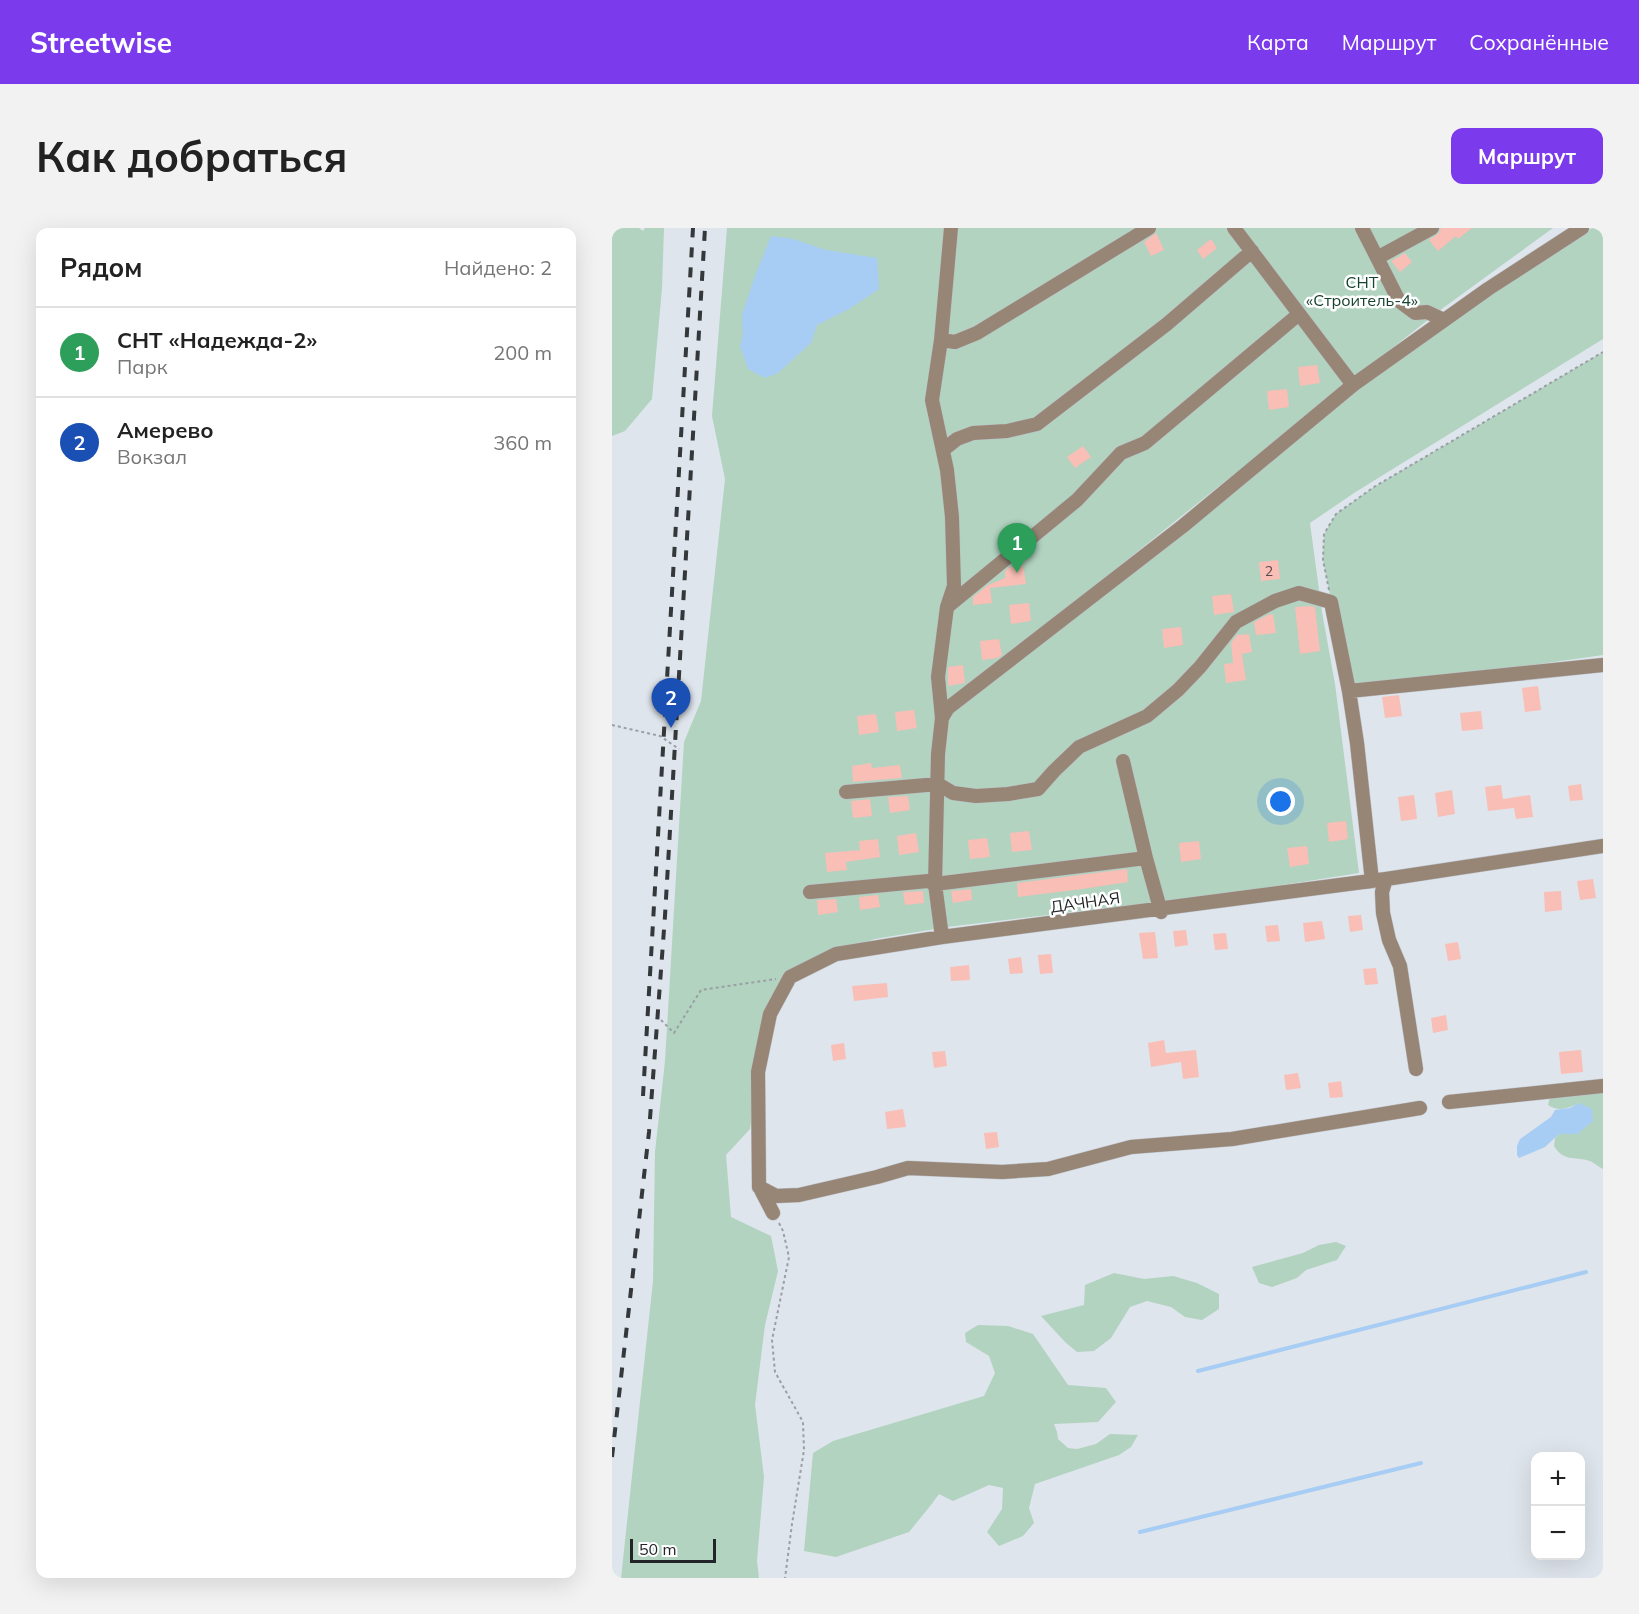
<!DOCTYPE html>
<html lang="ru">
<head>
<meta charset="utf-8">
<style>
	body { margin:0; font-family:Mulish,sans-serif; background:#f2f2f2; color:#222 }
	.controls { position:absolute; right:18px; bottom:18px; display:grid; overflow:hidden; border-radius:12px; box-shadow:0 6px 24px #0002 }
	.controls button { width:54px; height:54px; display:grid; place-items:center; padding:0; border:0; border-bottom:2px solid #e0e0e0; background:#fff; color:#222; font:30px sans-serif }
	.scale { position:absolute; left:18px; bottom:15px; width:86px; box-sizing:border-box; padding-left:6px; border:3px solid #222427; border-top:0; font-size:16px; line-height:21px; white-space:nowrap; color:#222427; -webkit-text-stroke:4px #fff; paint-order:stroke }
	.you { position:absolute; left:669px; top:574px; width:21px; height:21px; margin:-15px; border:4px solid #fff; border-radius:50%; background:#1a73e8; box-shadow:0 0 0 9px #1a73e833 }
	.badge { display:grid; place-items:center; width:39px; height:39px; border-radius:50%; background:#7c3aed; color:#fff; font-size:20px; font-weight:700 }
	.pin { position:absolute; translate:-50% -50px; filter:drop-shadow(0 2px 3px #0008) }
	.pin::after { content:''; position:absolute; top:32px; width:21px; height:18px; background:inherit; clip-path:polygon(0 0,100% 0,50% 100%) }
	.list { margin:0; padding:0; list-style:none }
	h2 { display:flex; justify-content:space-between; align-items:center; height:78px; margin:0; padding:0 24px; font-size:26px }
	h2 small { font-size:20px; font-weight:400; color:#767676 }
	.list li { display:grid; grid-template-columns:39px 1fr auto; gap:18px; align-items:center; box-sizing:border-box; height:90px; padding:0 24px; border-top:2px solid #e0e0e0 }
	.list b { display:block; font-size:22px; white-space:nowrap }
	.list p { margin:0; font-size:20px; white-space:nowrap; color:#767676 }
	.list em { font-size:20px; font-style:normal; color:#767676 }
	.map { position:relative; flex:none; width:991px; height:1350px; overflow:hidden; border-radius:12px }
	header { display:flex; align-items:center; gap:36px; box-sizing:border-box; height:84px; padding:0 30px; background:#7c3aed; color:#fff }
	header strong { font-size:28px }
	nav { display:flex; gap:33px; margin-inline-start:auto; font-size:21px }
	.intro { display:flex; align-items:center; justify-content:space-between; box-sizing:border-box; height:144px; padding:0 36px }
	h1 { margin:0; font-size:42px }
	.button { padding:15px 27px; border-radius:12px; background:#7c3aed; color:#fff; font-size:21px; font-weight:700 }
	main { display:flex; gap:36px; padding:0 36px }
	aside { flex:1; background:#fff; border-radius:12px; box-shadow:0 6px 24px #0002 }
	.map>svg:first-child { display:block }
</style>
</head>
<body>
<header>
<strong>Streetwise</strong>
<nav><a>Карта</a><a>Маршрут</a><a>Сохранённые</a></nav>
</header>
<div class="intro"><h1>Как добраться</h1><a class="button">Маршрут</a></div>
<main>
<aside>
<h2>Рядом<small>Найдено: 2</small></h2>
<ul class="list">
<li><span class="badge" style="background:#2e9e5b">1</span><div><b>СНТ «Надежда-2»</b><p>Парк</p></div><em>200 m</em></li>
<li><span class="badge" style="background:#1a4fb4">2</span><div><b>Амерево</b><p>Вокзал</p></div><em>360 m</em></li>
</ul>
</aside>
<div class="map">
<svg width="991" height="1350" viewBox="0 0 991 1350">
	<rect width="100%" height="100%" fill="#dfe5ec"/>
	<path fill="#b1d3c0" d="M0,0H27L31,3L33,0H52L50,60L40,171L13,203L0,208Z
		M115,0H941L831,80L707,178L335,476L337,488L395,435L575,300L774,139L893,55L980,0H991V111L742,265L698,295L710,384L723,456L747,645L613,666L335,699L263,711L212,728L182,745L160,786L144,861L138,901L114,927L119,989L159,1008L166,1043L153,1097L143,1177L152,1249L145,1333L147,1350H9L41,1053L43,924L53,833L72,514L89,473L113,251L100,188Z
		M991,124V427L737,463L711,332L712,306L724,286L762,259Z
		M991,862V941C987,939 982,935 978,933C962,928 952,934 942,918L943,910L947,906H965L971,900L967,875C956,881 946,884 936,877L938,869L968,867Z
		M724,1014L734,1018L725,1032L694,1042L685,1050L660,1059L647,1055L640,1039L691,1025L707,1017Z
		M502,1045L532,1051L561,1048L585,1055L607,1066V1081L590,1092L573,1089L559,1079L535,1073L518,1079L499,1110L482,1123L465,1124L453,1114L429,1088L472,1077L473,1057Z
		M366,1097L396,1098L421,1106L456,1157L494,1160L504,1174L486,1194L442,1196L445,1204L446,1211L456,1220L465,1221L484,1216L498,1206L526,1207L519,1219L507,1227L423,1256L417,1280L422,1295L411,1308L387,1318L375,1304L390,1281L391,1260L377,1257L341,1273L327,1266L319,1277L297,1304L224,1329L192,1323L201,1225L221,1213L372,1168L383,1145L377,1128L354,1114L353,1105Z"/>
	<path fill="#a7cdf4" d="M159,8L181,11L214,22L265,30L267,61L237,81L205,97L199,115L166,145L153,150L136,141L128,118L131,106L130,87L143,48Z
		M967,875L980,881L981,893L965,906H947L933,919L907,930L905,927V918L908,911L939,889L943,882L958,880Z"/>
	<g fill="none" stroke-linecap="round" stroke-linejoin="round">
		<path stroke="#a7cdf4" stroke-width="4" d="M586,1143L974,1044
			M528,1304L809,1235"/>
	</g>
	<path fill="#f9beb6" d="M829,0H860L846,11L844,8L826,23L817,12L827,5Z
		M544,5L552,22L539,28L532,14Z
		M599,11L605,20L591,31L585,22Z
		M793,25L800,34L788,44L779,33Z
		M705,137L708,155L688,158L686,139Z
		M675,161L677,179L657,182L655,163Z
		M471,218L479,229L463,240L455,229Z
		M666,332L668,351L649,353L647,334Z
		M411,337L414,356L378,360L380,375L361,377V369L376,357L393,350V343L398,339Z
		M619,366L622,384L602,387L600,368Z
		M417,375L419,393L399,396L397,377Z
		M698,378L703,379L708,423L688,426L683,379Z
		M661,386L664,405L644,407L642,394L656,387Z
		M569,399L571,417L552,420L550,401Z
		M637,406L640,424L630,426L634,452L614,455L612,436L621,435L619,415L625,407Z
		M387,411L390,427L386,430L370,432L368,413Z
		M351,437L353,455L336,458V439Z
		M926,458L929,482L913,484L910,460Z
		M787,467L790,488L773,490L770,469Z
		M302,482L305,500L285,503L283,484Z
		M869,483L871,501L850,503L848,485Z
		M264,486L267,504L247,507L245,488Z
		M259,535L260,540L288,537L290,550L241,554L240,538Z
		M969,556L971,572L958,573L956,558Z
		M889,557L891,571L918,567L921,589L904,591L902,580L876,583L873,559Z
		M840,562L843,586L826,589L823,565Z
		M802,567L805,591L789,593L786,569Z
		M296,568L298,582L278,585L276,569Z
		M258,571L260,588L241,590L239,573Z
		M734,593L736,611L717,614L715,595Z
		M417,603L420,622L400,624L398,605Z
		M304,605L307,624L287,627L285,608Z
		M375,610L378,629L358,631L356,612Z
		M266,611L268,629L234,634L235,642L215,644L213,625L248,622L247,613Z
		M587,613L589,631L569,634L567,615Z
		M695,618L697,636L678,639L675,620Z
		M515,641L516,654L470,661L406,669L405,655Z
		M981,651L984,670L968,672L965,653Z
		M359,661L360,672L341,675L339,663Z
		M311,663L312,675L293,677L291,664Z
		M949,663L950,682L933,684L932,664Z
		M266,667L268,679L248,682L247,669Z
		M224,671L226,684L206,687L205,672Z
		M749,687L751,702L738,704L736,688Z
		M710,693L713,711L693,714L691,695Z
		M666,697L668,713L655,714L653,698Z
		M574,702L576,717L563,719L561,703Z
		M543,704L546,730L531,731L527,705Z
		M614,705L616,721L603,722L601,706Z
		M846,714L849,731L836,733L833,716Z
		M439,726L441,745L428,746L426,727Z
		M409,729L411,745L398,746L396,731Z
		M357,737L358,752L339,753L338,739Z
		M764,740L766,756L753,757L751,741Z
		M275,755L276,769L242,773L240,758Z
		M834,787L836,802L821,805L819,790Z
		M552,812L554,825L584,822L587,849L571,851L569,834L539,839L536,815Z
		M232,815L234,831L221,833L219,817Z
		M969,822L971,844L949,846L947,824Z
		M333,823L335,838L322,840L320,824Z
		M686,845L689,860L674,862L672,847Z
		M729,853L731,869L718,870L716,855Z
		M291,881L294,899L275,901L273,884Z
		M385,904L387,919L374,921L372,905Z"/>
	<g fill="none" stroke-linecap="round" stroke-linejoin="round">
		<g stroke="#bdc2c9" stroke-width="15">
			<path id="minor" d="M622,0L741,157
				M750,0L787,73L803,85L815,84L832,92
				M765,30L820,0
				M329,112L343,114L365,105L537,0
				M331,222L345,211L361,205L395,203L425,196L555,96L640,23
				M335,379L465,272L509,225L533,215L687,86
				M737,463L991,437
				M330,490L326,449L335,379L342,358L340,289L335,242L320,172L329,112L339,0
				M511,533L534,630L549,684
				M234,564L326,556L341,565L364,568L396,566L426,561L442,543L467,519L535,488L566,462L588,439L624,394L663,373L687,365L719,374L737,463L745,515L760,653L752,654
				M774,651L770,664L771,685L777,712L788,738L804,841
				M198,664L316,653L323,656L534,630
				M330,709L323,656L326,526L330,490L336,480L571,298L741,157L876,61L970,0
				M837,874L991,858
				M808,880L620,911L519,919L436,941L390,944L296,940L265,949L187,967L164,968L147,959L146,844L158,786L178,749L224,726L330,709L774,651L991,618
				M148,960L161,985"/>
		</g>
		<path stroke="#9a9fa4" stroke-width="2" stroke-dasharray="3 3" stroke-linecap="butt" d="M717,362L711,332L712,306L724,286L762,259L991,124
			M0,497L48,508L67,521
			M49,792L62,805L89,762L164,751
			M167,995L171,1003L177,1029L160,1112L163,1144L191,1194L192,1222L180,1296L173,1350"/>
		<use href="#minor" stroke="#978676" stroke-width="14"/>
		<path stroke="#35383b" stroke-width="4" stroke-dasharray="10 10" stroke-linecap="butt" d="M31,868L81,0
			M0,1229L37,904L53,688L93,0"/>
	</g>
	<g text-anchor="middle" stroke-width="5" stroke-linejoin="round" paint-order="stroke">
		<g font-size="14" fill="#584a4b">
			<text x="657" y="348">2</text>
		</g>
		<g font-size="16" fill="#17422f" stroke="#fff">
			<text x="750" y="60">СНТ<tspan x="750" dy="18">«Строитель-4»</tspan></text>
		</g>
		<g font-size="16" fill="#222427" stroke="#fff">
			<text transform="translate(473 674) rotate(-8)" y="6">ДАЧНАЯ</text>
		</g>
	</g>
</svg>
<div class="controls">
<button>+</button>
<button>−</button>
</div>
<div class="scale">50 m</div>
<div class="you"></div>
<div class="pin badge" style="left:405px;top:345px;background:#2e9e5b">1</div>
<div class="pin badge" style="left:59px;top:500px;background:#1a4fb4">2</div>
</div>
</main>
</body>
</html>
